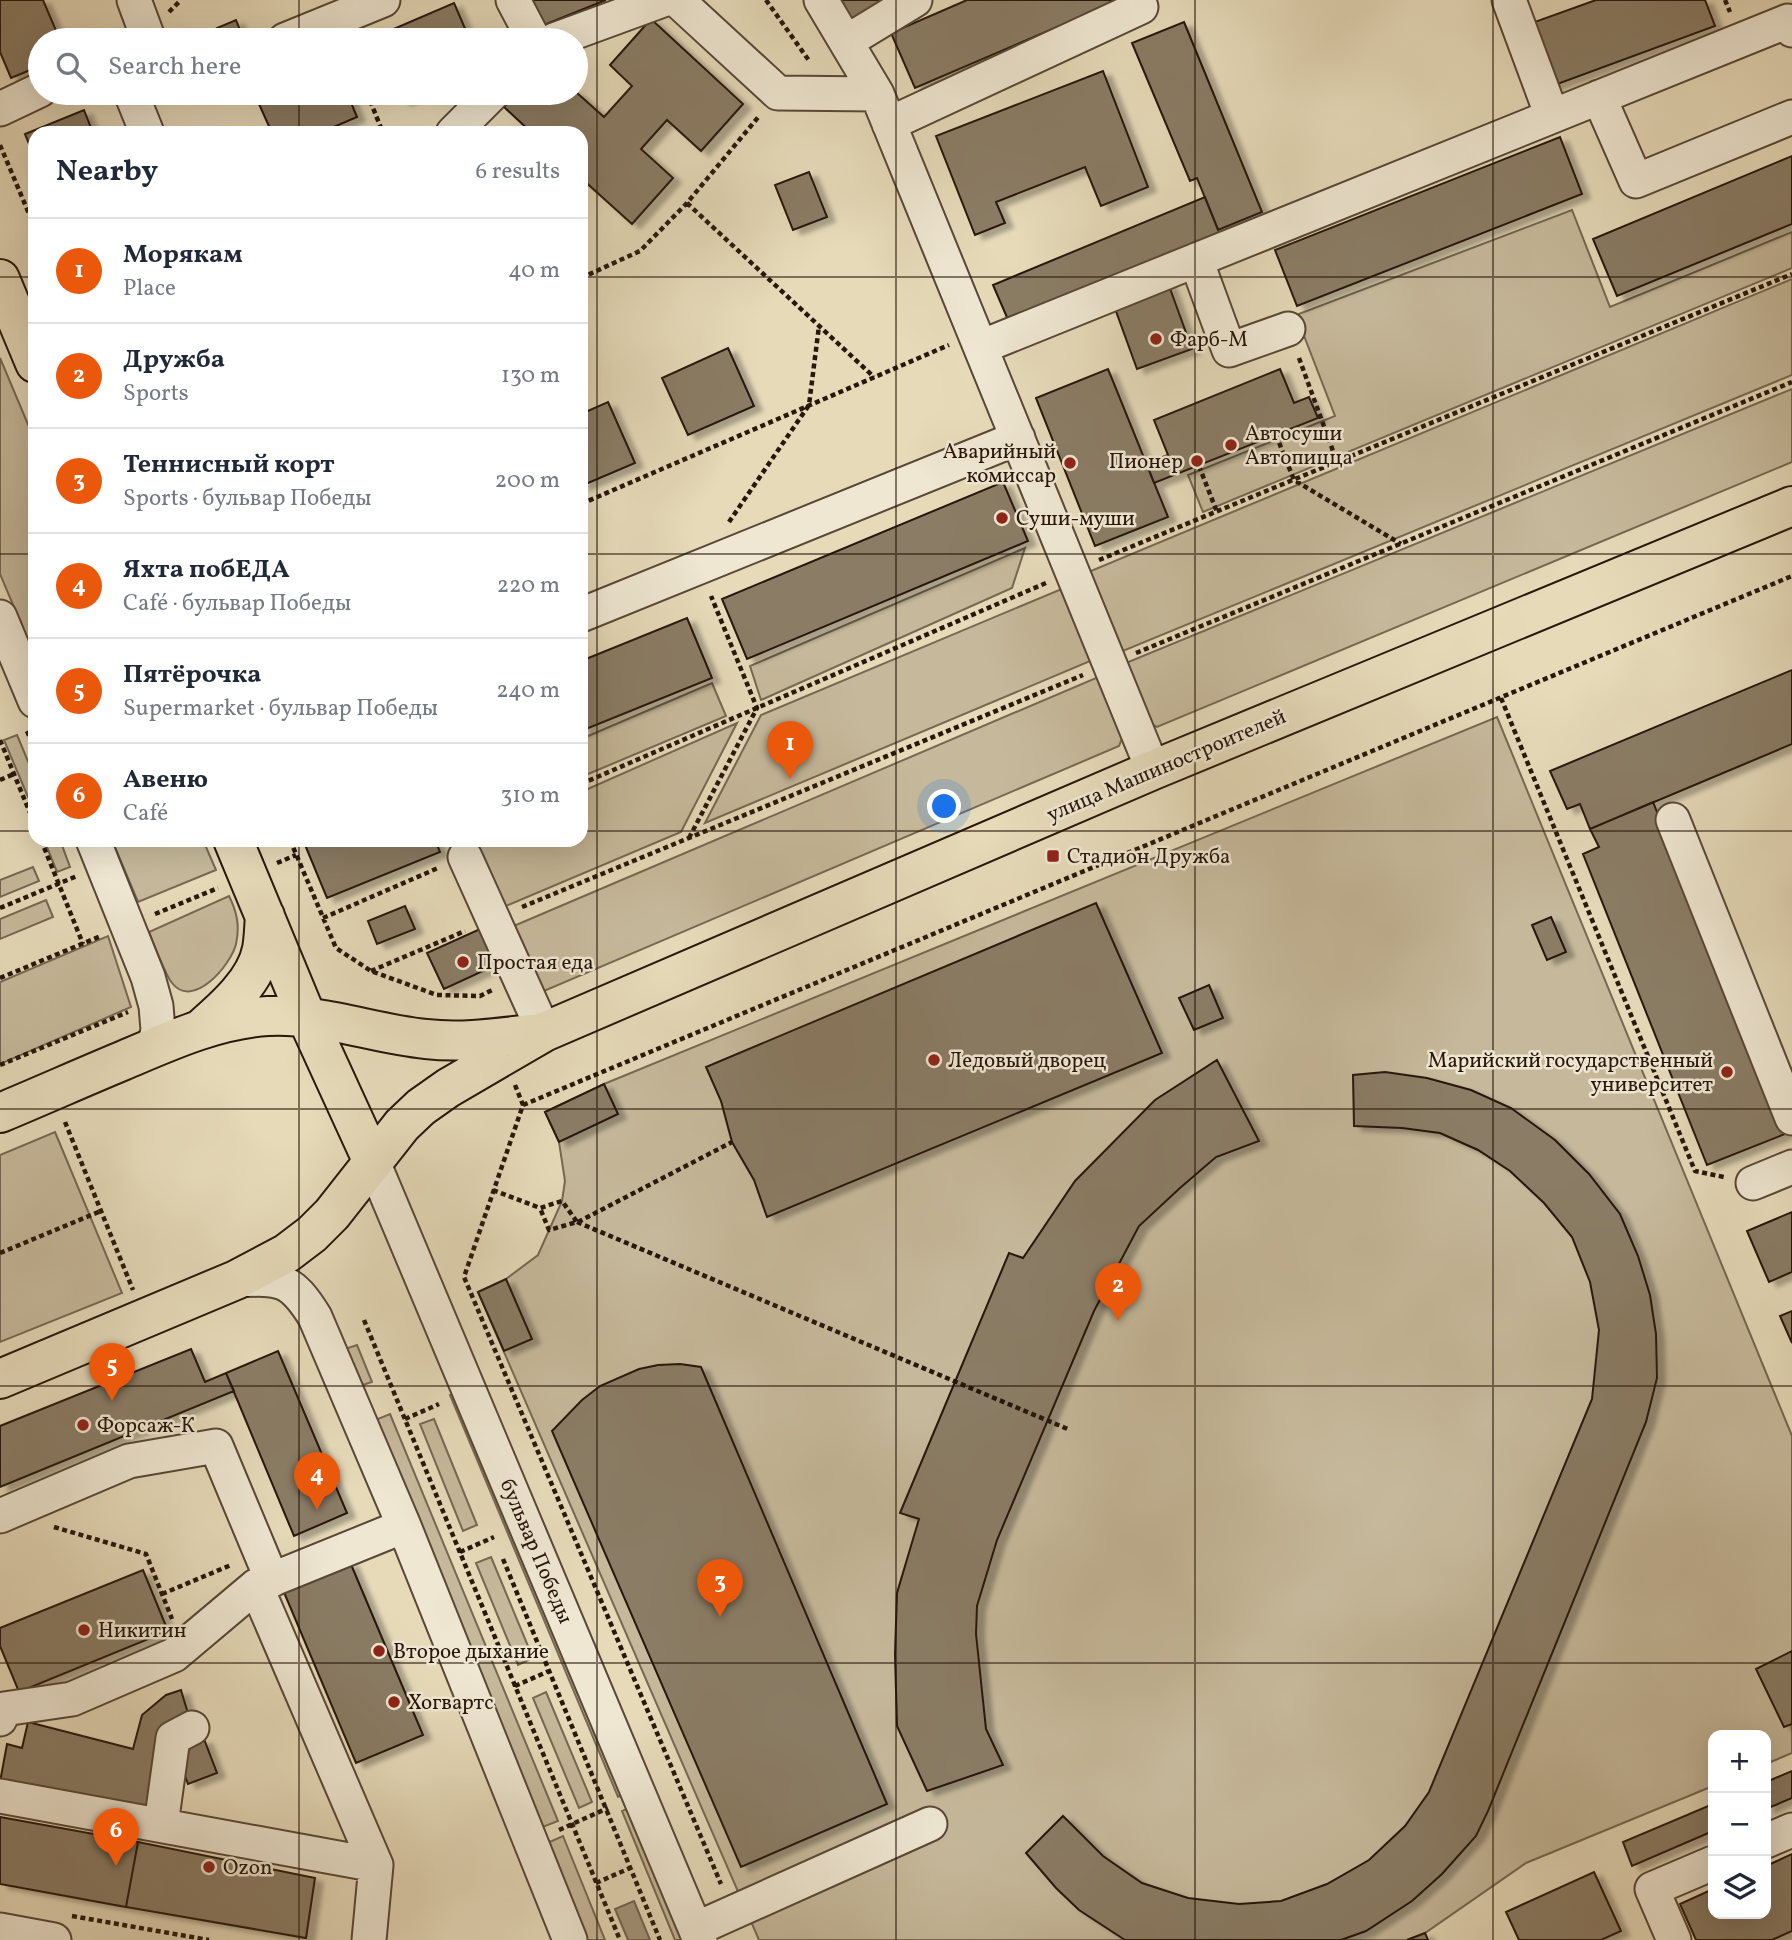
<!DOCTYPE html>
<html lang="en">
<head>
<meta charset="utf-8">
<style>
	body { margin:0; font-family:Vollkorn,serif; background:#f6f6f7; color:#1f2937 }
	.controls { position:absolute; right:21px; bottom:21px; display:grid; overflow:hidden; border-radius:14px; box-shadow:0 7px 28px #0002 }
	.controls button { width:63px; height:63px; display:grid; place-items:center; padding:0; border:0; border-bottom:2px solid #e0e1e3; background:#fff; color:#1f2937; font:35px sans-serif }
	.you { position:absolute; left:945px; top:807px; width:24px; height:24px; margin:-18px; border:5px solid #fff; border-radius:50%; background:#1a73e8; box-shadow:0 0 0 10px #1a73e833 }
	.badge { display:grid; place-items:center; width:46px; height:46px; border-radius:50%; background:#ea580c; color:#fff; font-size:23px; font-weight:700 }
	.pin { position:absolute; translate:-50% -58px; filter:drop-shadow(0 2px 4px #0008) }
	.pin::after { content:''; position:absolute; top:37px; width:24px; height:21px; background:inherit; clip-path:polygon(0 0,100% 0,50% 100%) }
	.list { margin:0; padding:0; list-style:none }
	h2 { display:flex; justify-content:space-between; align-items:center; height:91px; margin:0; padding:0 28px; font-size:30px }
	h2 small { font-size:23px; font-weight:400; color:#747a83 }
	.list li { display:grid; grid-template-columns:46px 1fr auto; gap:21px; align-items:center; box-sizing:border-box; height:105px; padding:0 28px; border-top:2px solid #e0e1e3 }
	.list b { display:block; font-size:26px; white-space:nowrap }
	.list p { margin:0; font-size:23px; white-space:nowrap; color:#747a83 }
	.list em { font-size:23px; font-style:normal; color:#747a83 }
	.icon { flex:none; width:38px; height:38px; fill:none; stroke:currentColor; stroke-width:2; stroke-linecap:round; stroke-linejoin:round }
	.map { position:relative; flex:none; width:1792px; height:1940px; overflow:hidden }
	.search { position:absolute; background:#fff; box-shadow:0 7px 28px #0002; left:28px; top:28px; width:560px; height:77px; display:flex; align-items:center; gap:18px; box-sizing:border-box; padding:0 24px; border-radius:38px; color:#747a83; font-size:26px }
	.panel { position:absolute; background:#fff; box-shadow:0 7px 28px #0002; left:28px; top:126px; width:560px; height:721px; border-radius:21px }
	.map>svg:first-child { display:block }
</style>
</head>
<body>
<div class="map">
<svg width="1792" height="1940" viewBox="0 0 1792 1940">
	<defs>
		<filter id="shadow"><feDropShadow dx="8" dy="4.5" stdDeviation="2" flood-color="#0004"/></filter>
	</defs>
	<rect width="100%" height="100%" fill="#e6dab9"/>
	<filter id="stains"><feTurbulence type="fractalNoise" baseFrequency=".00286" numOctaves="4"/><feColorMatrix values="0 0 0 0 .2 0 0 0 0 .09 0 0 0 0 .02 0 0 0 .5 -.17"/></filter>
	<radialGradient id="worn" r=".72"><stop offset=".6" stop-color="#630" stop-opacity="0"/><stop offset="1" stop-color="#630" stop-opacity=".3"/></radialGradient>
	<path fill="#c6b99b" stroke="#766852" stroke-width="2" d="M1572,210L1610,307L1792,232V268L1203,512L1188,475L1335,416L1296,315Z
		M1792,279V375L1118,653L1086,573Z
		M0,358L35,441V657L0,574Z
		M1792,389V462L1157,727L1141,719L1121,665Z
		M1025,548L1012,588L761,700L750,666Z
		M1064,588L1095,659L705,823L761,715Z
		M1103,675L1126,729L1119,746L537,994L509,928Z
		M712,683L726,716L581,777V739Z
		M1497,717L1792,1436V1753L1766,1764V1735H1713V1786L1526,1863L1425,1933L1407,1940H759L478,1292L506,1279L538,1255L562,1201L565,1181L559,1142L545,1112L604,1084Z
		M737,723L681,832L494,911L472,860L480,840H581V792Z
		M17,735L35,778V795L28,797L4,740Z
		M44,840H60L70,867L57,872Z
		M112,840H203L216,870L138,902Z
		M33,867L39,881L0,897V880Z
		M229,896C237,912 240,926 236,944C231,965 193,1010 172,983C165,974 154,944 149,932Z
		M46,900L53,917L0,939V919Z
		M108,936L131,1007L0,1064V982Z
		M55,1132L122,1293L0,1342V1155Z
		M357,1345L372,1382L360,1386L345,1349Z
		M466,1389L633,1790L618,1797L450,1395Z
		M390,1414L558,1821L540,1828L373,1421Z
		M434,1419L477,1525L463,1531L420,1424Z
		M491,1557L533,1658L518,1665L476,1563Z
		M546,1692L592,1802L579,1808L533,1698Z
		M639,1804L695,1940H675L622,1811Z
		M563,1836L605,1940H584L545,1844Z"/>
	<path fill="#a5977e" stroke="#736350" stroke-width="2" d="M634,1901L650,1940H628L615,1909Z"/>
	<path fill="#8a7c65" stroke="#27160a" stroke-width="2" filter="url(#shadow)" d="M0,0H43L60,40H40V66L11,78L0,52Z
		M529,0H606L539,27Z
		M839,0H884L851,20Z
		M967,0H1120L915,88L891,33Z
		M1596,0H1705L1715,26L1552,86L1529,24Z
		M454,3L470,40H377L375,37Z
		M651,19L743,104L701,151L667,120L641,149L673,178L632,224L581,178V133H532L504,107L517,93L576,92L604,117L632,86L610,65Z
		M236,20L244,40H222L217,28Z
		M1184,22L1262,212L1218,230L1197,178L1190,181L1132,43Z
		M1103,71L1148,187L1101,206L1085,167L996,202L1005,223L975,235L936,136Z
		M254,93H347L357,117L320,133H272Z
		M400,93H421L403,101Z
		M84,110L93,133H35V159L25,134Z
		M1560,137L1582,194L1297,306L1275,250Z
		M1792,156V224L1617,296L1593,239Z
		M809,172L827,217L793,230L775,185Z
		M1205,197L1224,244L1009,322L993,285Z
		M1168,283L1192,349L1137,369L1113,303Z
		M728,348L754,406L688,435L662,378Z
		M1108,369L1168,517L1095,546L1036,398Z
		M1280,369L1294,403L1309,397L1318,418L1154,483L1146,463L1168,455L1154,420Z
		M608,402L635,463L581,486V414Z
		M1003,482L1028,541L747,659L722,599Z
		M687,618L712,678L581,731V661Z
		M1792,670V744L1590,829L1580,804L1567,809L1550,771Z
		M1653,802L1785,1134L1707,1165L1583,854L1599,847L1590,829Z
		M303,840H435L440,852L327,898Z
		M1096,903L1162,1053L767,1217L754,1180L732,1142L721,1101L706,1067Z
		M405,906L415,929L377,944L368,921Z
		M1551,917L1566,952L1547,960L1532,925Z
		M480,929L496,965L444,989L427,953Z
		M1209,985L1223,1018L1194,1030L1179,998Z
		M1217,1060L1259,1141L1216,1157L1180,1188L1139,1226L1094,1311L997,1540L977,1606L976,1634L986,1729L1003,1765L927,1791L897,1726L895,1654L897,1593L919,1519L900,1513L1009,1253L1023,1258L1075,1181L1155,1100Z
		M1385,1072L1427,1078L1471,1090L1511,1108L1555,1140L1589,1174L1620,1214L1638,1256L1650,1295L1656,1334L1657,1378L1646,1422L1488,1811L1476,1836L1442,1874L1412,1901L1366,1931L1341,1940H1125L1079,1910L1056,1888L1026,1853L1063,1816L1103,1856L1142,1883L1188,1898L1239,1904L1281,1901L1327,1884L1369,1860L1405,1826L1429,1792L1592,1399L1599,1330L1590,1282L1572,1237L1544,1203L1510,1171L1478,1150L1440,1133L1402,1128L1354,1126L1353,1075Z
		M604,1084L618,1114L559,1142L545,1112Z
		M1792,1212V1272L1769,1282L1747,1231Z
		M506,1279L532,1339L504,1351L478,1292Z
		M1792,1311V1343L1780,1316Z
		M191,1349L205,1382L226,1373L234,1391L0,1487V1426Z
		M278,1351L347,1513L294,1536L226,1373Z
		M680,1364L701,1367L887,1804L741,1867L552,1431L582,1400L600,1386L639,1369L658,1365Z
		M350,1562L423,1735L356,1763L283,1590Z
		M143,1570L168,1631L19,1692L0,1646V1628Z
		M1792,1651V1724L1784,1727L1756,1669Z
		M181,1690L189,1717L148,1811L0,1782L7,1744L22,1748L28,1722L133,1749L142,1715L166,1695Z
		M204,1739L217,1773L188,1784L175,1750Z
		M1792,1771V1798L1766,1809V1782Z
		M1713,1804V1831L1632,1866L1623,1842Z
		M0,1817L138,1842L126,1907L0,1884Z
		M138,1842L315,1878L306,1938L126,1907Z
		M1792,1854V1931L1772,1940H1696L1680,1904L1713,1889V1914H1766V1866Z
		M1594,1872L1621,1931L1601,1940H1519L1506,1912Z
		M1425,1933L1428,1940H1407Z"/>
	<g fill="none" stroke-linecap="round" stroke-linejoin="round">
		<g stroke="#574736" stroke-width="37">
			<path id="minor" d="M134,0L147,35L139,40
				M513,0L534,40
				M677,0L778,93L877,94
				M821,0L877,94L1153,770
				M1509,0L1552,116
				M285,40L383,0
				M554,40L663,0
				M846,42L915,0
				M131,93L147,133
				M1599,97L1636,181L1792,117
				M0,109L40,90
				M889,124L1141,7
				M453,133L493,93
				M1196,260L1229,350L1288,329
				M981,347L1788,21L1792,30
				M581,615L1018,438
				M0,617L35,701
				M1673,820L1792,1118
				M93,840L148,977L156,1006L158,1030L154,1047
				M465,857L544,1032
				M373,1162L700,1940
				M1753,1183L1792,1167
				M236,1280C281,1278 291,1278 315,1317L404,1526L570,1940
				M0,1516L129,1461L216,1446L272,1580
				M0,1719L4,1709L72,1699L174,1655L256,1586
				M0,1796L376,1865L369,1940
				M161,1825L173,1738L192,1728
				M1766,1841L1792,1830
				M376,1865L256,1586L404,1526
				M696,1929L930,1824
				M0,1930L54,1940
				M1674,1940L1652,1889L1713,1863"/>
		</g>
		<g stroke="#27160a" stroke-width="42">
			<path id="major" d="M0,279L35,363
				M233,840L307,1018L373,1162
				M202,1028C225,1008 256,981 262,949C264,939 264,927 265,916
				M0,1113C41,1096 81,1078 122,1061C169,1041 217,1019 268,1016C321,1013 374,1034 426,1039C462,1043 496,1038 532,1034
				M0,1379L236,1280L287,1253L312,1234L332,1214L402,1125L421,1107L448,1088L544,1032L1153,770L1792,506"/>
		</g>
		<path stroke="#27160a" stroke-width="4.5" stroke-dasharray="5 3.5" stroke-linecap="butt" d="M766,0L810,62
			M1725,0L1730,12
			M169,12L181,0
			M367,93L383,133
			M0,145L35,228
			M687,203L874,377
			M581,278L640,251L687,203L760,115
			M1299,358L1337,462
			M1276,435L1294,480L1401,544
			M1199,466L1217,512
			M581,504L949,345
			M729,522L809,405L819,326
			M1099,560L1792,274
			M1136,653L1792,382
			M1501,698L1695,1171L1724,1177
			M27,731L35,749
			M0,740L35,825
			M0,780L14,774
			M581,784L1046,583
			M689,838L757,708L711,596
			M41,840L83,944
			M290,840L336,948L371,971L437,995L480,996L492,990
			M277,863L296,855
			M522,907L1083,675
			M0,908L77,876
			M155,914L218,888
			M323,918L438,868
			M371,971L465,931
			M0,978L101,936
			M0,1065L128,1012
			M515,1085L523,1105L464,1277L721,1884
			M523,1105L1792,576
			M65,1122L133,1290
			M493,1190L540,1208L562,1201L577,1222L549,1230L540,1208
			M577,1222L1070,1430
			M578,1222L732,1142
			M0,1253L101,1211
			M364,1320L620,1940
			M405,1419L439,1404
			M54,1527L146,1554L172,1619
			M460,1552L494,1537
			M503,1559L660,1940
			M162,1594L231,1565
			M515,1686L549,1671
			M559,1830L608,1808
			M596,1883L630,1868
			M72,1916L209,1940"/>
		<use href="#minor" stroke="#efe7d2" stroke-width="33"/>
		<use href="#major" stroke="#e6dab9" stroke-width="38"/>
	</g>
	<path fill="none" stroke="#27160a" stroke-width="2" stroke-opacity="0.55" d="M299,0V40M597,0V1940M896,0V1940M1195,0V1940M1493,0V1940M299,93V133M0,277H35M581,277H1792M0,554H35M581,554H1792M0,831H35M581,831H1792M299,840V1940M0,1109H1792M0,1386H1792M0,1663H1792"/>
	<g fill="#8f2418" stroke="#efe7d2" stroke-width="2.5">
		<circle cx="1156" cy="339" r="7"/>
		<circle cx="1231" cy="445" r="7"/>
		<circle cx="1197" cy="461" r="7"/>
		<circle cx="1070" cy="463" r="7"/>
		<circle cx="1002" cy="518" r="7"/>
		<rect x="1046" y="849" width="14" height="14" rx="3.5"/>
		<circle cx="463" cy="962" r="7"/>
		<circle cx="934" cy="1060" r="7"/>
		<circle cx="1727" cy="1072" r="7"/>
		<circle cx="83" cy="1425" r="7"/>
		<circle cx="84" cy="1630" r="7"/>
		<circle cx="379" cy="1651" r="7"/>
		<circle cx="394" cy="1702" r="7"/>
		<circle cx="209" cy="1867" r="7"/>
	</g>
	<g text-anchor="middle" stroke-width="5" stroke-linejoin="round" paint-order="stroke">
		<g font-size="21" fill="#27160a" stroke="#efe7d2" text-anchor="start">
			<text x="1170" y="346">Фарб-М</text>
			<text x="1245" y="440">Автосуши<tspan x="1245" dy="24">Автопицца</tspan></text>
			<text x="1056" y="458" text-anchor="end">Аварийный<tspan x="1056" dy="24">комиссар</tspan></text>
			<text x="1183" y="468" text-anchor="end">Пионер</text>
			<text x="1016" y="525">Суши-муши</text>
			<text x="1067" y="863">Стадион Дружба</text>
			<text x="477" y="969">Простая еда</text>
			<text x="948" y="1067">Ледовый дворец</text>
			<text x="1713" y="1067" text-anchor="end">Марийский государственный<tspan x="1713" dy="24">университет</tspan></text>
			<text x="97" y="1432">Форсаж-К</text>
			<text x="98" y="1637">Никитин</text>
			<text x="393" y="1658">Второе дыхание</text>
			<text x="408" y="1709">Хогвартс</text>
			<text x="223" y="1874">Ozon</text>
		</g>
		<g font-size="21" fill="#27160a" stroke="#efe7d2">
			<text transform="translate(1166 765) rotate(-23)" y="7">улица Машиностроителей</text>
			<text transform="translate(537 1551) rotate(67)" y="7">бульвар Победы</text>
		</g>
	</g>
	<rect width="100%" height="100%" filter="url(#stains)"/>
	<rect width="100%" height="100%" fill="url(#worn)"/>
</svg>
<div class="controls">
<button>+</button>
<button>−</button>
<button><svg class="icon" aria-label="layers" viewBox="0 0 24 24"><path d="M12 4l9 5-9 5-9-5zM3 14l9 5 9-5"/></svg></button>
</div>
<div class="you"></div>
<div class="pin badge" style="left:790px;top:779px">1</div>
<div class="pin badge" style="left:1118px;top:1321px">2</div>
<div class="pin badge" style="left:720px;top:1617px">3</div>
<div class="pin badge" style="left:317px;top:1510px">4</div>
<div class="pin badge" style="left:112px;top:1401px">5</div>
<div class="pin badge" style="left:116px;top:1866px">6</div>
<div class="search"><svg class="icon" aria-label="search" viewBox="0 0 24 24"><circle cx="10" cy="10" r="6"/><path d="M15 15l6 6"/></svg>Search here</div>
<section class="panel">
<h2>Nearby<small>6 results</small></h2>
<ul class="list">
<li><span class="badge">1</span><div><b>Морякам</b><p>Place</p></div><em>40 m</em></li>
<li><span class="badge">2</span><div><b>Дружба</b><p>Sports</p></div><em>130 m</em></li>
<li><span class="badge">3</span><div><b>Теннисный корт</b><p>Sports · бульвар Победы</p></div><em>200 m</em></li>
<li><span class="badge">4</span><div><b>Яхта побЕДА</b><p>Café · бульвар Победы</p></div><em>220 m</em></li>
<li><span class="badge">5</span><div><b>Пятёрочка</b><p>Supermarket · бульвар Победы</p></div><em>240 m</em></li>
<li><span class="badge">6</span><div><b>Авеню</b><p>Café</p></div><em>310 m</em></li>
</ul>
</section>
</div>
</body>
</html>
